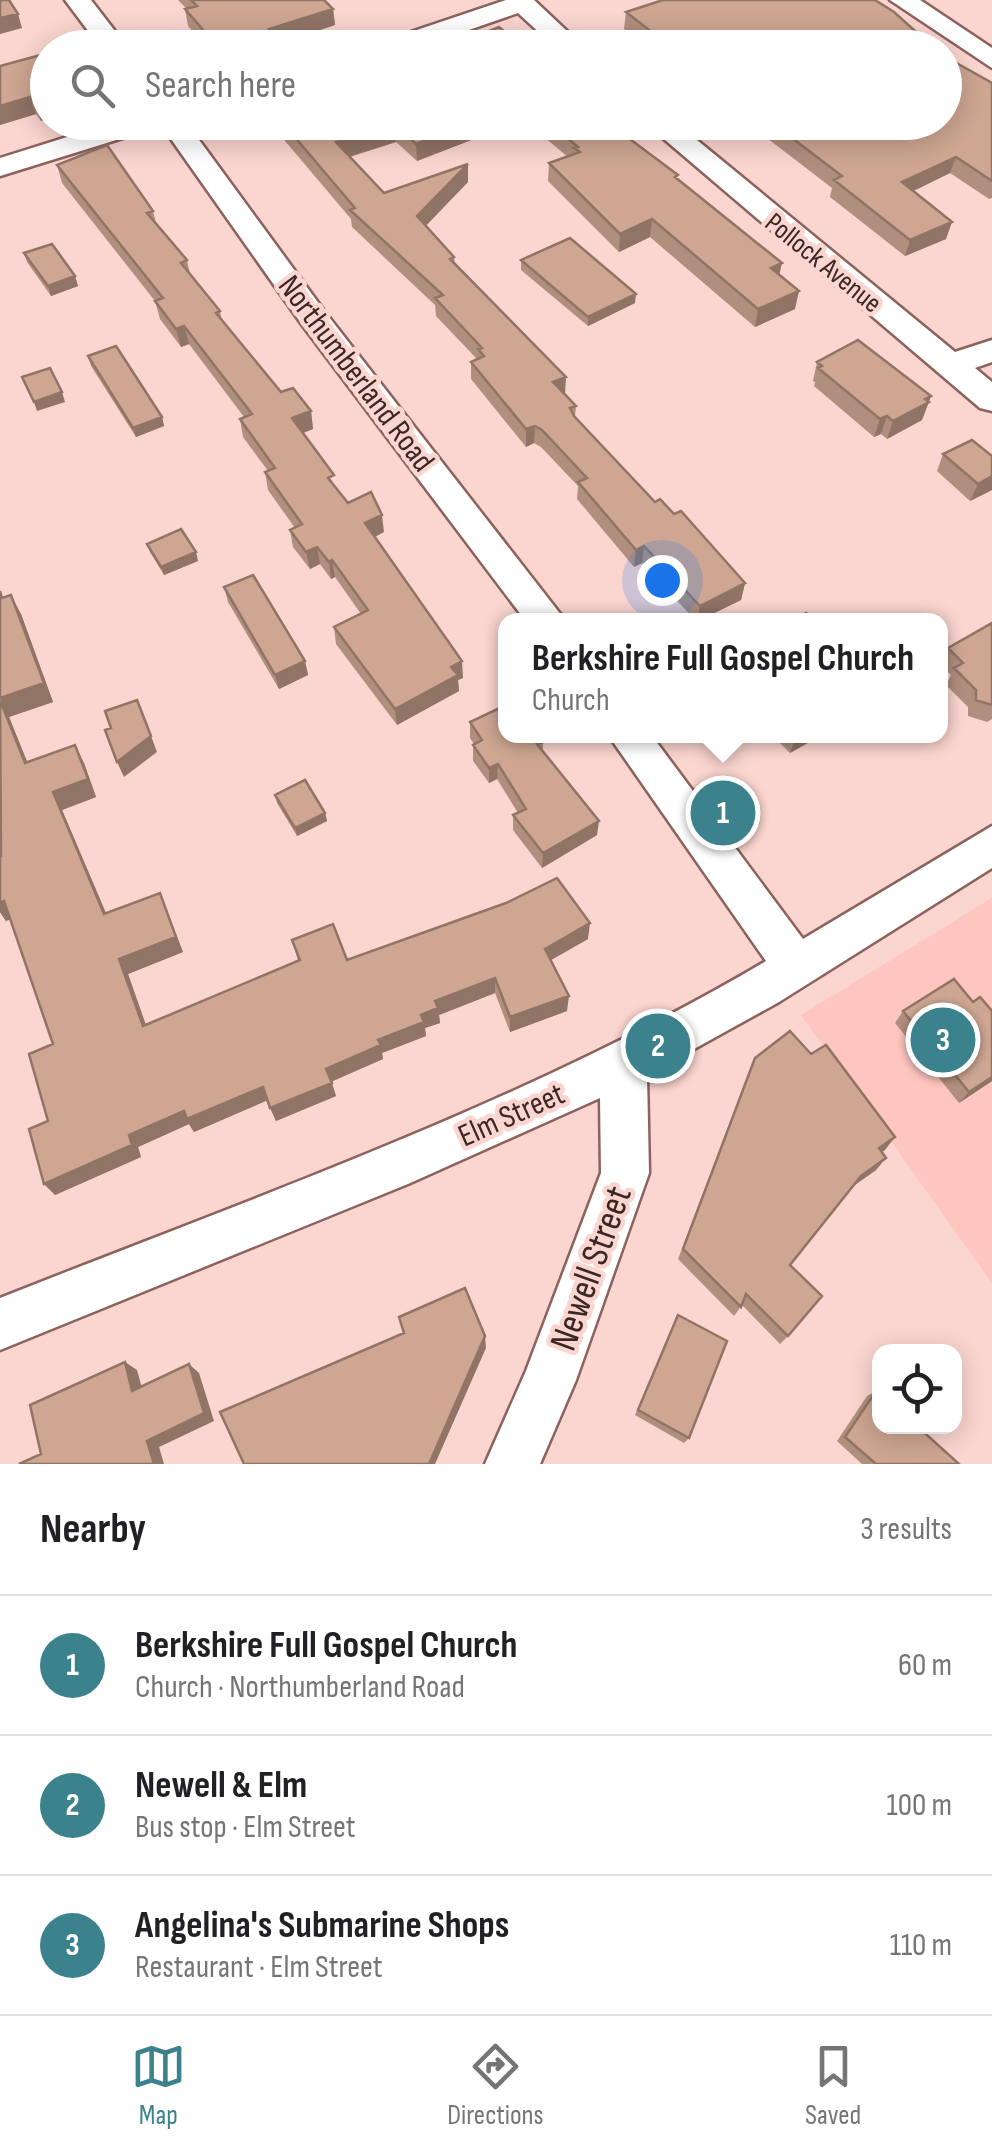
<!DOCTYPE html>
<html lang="en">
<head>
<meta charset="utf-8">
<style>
	body { margin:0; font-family:"Sofia Sans Condensed",sans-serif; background:#f6f6f6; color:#202124 }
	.controls { position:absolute; right:30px; bottom:30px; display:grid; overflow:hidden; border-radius:20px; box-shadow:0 5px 25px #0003 }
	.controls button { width:90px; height:90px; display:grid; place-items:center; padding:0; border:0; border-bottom:2px solid #e0e0e0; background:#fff; color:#202124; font:50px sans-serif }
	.you { position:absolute; left:662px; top:580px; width:35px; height:35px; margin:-25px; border:8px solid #fff; border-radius:50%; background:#1a73e8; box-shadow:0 0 0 15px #1a73e833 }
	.badge { display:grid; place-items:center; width:65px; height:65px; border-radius:50%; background:#3b828c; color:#fff; font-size:32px; font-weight:700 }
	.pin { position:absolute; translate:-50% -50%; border:5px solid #fff; box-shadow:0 2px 10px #0006 }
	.popup { position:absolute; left:498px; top:613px; width:450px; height:130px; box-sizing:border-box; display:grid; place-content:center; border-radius:20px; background:#fff; filter:drop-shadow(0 2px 8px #0005); font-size:32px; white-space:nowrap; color:#757577 }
	.popup b { font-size:38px; color:#202124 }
	.popup::after { content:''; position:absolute; left:50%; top:100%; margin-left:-20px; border:20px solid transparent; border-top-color:#fff }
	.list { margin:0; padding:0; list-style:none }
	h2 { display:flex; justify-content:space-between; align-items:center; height:130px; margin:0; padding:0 40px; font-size:42px }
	h2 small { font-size:32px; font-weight:400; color:#757577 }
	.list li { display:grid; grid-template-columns:65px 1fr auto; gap:30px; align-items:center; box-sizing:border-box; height:140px; padding:0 40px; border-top:2px solid #e0e0e0 }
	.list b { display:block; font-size:38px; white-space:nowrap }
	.list p { margin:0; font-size:32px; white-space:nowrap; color:#757577 }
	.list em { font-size:32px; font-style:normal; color:#757577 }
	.icon { flex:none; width:55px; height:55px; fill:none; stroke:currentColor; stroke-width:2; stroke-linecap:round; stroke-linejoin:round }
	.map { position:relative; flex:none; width:992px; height:1464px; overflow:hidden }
	.search { position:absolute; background:#fff; box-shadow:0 5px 25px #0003; left:30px; right:30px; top:30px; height:110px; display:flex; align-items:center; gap:25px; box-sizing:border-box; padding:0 35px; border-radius:55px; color:#757577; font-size:38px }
	.sheet { height:550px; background:#fff }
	nav { display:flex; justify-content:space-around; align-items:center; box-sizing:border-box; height:140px; border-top:2px solid #e0e0e0; background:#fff; font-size:28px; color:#757577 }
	nav a { display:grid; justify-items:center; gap:5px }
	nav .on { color:#3b828c }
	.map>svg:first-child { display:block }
</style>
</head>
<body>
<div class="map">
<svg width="992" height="1464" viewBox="0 0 992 1464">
	<rect width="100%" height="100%" fill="#fbd5cf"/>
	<path fill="#fec6bf" d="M992,898V1283L801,1015Z"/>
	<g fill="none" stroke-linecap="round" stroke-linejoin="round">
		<g stroke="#8c625d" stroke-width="5">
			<path id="minor" d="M65,0H91L128,48H101Z
				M506,0H534L585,48H556L518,13L417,48H377L381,42Z
				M890,0H920L992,48V68Z
				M115,122H158L155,128L0,176V158Z
				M159,122H186L325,312L565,620H525L303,326Z
				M644,122H675L955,352L992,340V362L975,368L992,382V411L980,408Z
				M609,736H652L803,939L992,826V868L779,1002L647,1075L649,1173L576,1380L540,1464H485L526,1371L601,1173L600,1098L408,1184L0,1350V1298C259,1195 526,1103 766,961Z"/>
		</g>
		<use href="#minor" fill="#fff" fill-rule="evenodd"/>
	</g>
	<path fill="#b18f7e" d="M178,0H324L333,9L335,25L277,44V48H207L188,26L185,9H187Z
		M626,12L934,48H649L624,29Z
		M48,53L41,121L36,114L0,125Z
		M992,83V198L989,199L950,173L913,191L946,239L905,256L830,197L832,188L746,122H944Z
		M269,122H518L417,161L396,142L350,157L384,193L468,164V182L425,226L454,257L455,264L576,406L575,417L655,502L674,514L745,583L741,600L700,620H695L642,563L634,567L577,499L578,486L541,447L534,443L526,447L471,379V362L477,359L436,316L435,305L352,227L351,219Z
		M526,122H607L678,179L780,275L795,309L755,327L650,237L619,252L548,181L549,163L568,157Z
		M57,165L153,211L156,223L187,260L190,274L220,311L222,321L281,392L311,411L313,429L303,433L336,488L348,503L384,532L374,537L463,678L458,680L459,691L397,725L336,644L334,627L361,614L335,577L331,579L320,564L310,569L293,547L290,530L295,528L268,490L265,472L268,471L243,437L240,419L244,417L189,344L181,347L160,319L155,301L62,183Z
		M24,253L75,276L78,286L51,296L27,262Z
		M521,260L635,303L588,326L521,270Z
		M88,356L162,417L164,426L136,437L91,366Z
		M817,362L931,396L922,420L887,439L881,434L874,437L814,386L815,382L813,381Z
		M943,454L992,456V490L970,501L937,471Z
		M147,544L198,561L164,575L150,552Z
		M224,587L305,661L308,675L279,689L228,602Z
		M5,597L21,614L53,702L9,717L27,762L84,763L96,797L62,810L106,913L160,893L183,952L128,974L146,1025L298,961L292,940L347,960L588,939L551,960L567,1011L510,1032L495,993L439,1015L440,1023L425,1028L426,1036L382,1053L383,1059L331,1082L336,1096L276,1121L268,1100L194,1132L189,1124L138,1147L141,1157L55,1195L48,1121L53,1044L10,919L6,921L0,912Z
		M992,623V719L987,722L968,716V707L946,685L951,675L940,664L948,648Z
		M470,722L506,736H540L543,742V751L597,835L542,868L513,830V815L518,813L497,779L489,783L473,761V745L474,744L470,738Z
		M773,736H820L790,753Z
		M275,795L325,813L327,821L297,836L277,803Z
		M973,1002L992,1011V1081L959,1103L895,1023L903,1011Z
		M755,1058L885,1150L882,1152L876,1170L852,1187L790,1265L788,1336L780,1344L742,1305L734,1316L678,1259Z
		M678,1315L689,1438L684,1443L635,1415Z
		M876,1391L959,1464H862L837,1441L867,1396Z"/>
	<path fill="#907466" d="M333,9L335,25L277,44V48H252L269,29Z
		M18,14L22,28L0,34V18Z
		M30,97L36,114L0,125V106Z
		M48,99V118L41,121L35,103Z
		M472,122H518L417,161L416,144Z
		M395,124L396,142L338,160L336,142Z
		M956,157L950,173L897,199L902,182Z
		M468,164V182L418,234L417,216Z
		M652,219L650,237L619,252L620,234Z
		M952,222L946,239L905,256L910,240Z
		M782,263L778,281L771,268Z
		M75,276L78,286L51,296L48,286Z
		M799,291L795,309L755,327L758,309Z
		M636,294L635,303L588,326V317Z
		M184,326L189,344L181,347L176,329Z
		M566,377L565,394L553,382Z
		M62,392L65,402L37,411L34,402Z
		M931,396L922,420L887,439L893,421Z
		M311,411L313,429L295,436L292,418Z
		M887,416L881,434L874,437L880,419Z
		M162,417L164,426L136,437L133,428Z
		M535,426L534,443L526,447V429Z
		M992,476V490L970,501L978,484Z
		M382,515L384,532L367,541L365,523Z
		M644,546L642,563L634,567L636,550Z
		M317,547L320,564L310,569L306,552Z
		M196,552L198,561L164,575L161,567Z
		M332,560L335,577L331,579L329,562Z
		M745,583L741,600L700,620H697L700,606Z
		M11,595L21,614L53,702L9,717L35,781L25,763L0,698Z
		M305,661L308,675L279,689L275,675Z
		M462,661L463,678L458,680L459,691L397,725L395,709L451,667Z
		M151,736L157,752L124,777L117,762Z
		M796,736H820L790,753Z
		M75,745L84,763L96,797L62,810L113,930L104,914L53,792Z
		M498,764L497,779L489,783V768Z
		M325,813L327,821L297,836L295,828Z
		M599,821L597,835L542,868L543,853Z
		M160,893L183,952L128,974L151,1040L143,1026L119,959Z
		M4,901L15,917L6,921L0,912V903Z
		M590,923L588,939L544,964L545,949Z
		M495,978V993L439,1015L440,1023L425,1028L426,1036L382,1053L383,1059L330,1082L326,1069L378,1040L435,1001Z
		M569,996L567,1011L510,1032V1017Z
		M992,1077V1081L959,1103L969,1092Z
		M332,1083L336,1096L276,1121L270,1108Z
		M263,1087L268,1100L194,1132L189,1124L138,1147L141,1157L55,1195L44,1184L129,1135L184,1111Z
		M895,1137L885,1150L869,1160L879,1148Z
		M886,1158L876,1170L852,1187L861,1176Z
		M485,1336L486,1348L435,1464H429Z
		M125,1362L137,1370L145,1399L132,1391Z
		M189,1364L199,1373L214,1421L159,1447L164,1464H154L147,1441Z"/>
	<path fill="#cea692" stroke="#907466" stroke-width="2.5" d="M0,0H9L18,14L0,18Z
		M191,0H324L333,9L269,29L276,36L270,38L272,41L252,48H230L227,44L218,47L185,9L197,6Z
		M663,0H875L894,12L934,48H672L626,12Z
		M499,27L524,48H448Z
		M48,53V99L35,103L30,97L0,106V66Z
		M944,56L992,83V181L956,157L902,182L952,222L910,240L834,180L842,176L771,122H944Z
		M282,122H472L416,144L395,124L336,142L384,193L468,164L417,216L454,257L450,259L566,377L553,382L576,406L570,408L574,416L655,502L660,499L674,514L681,511L745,583L700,606L644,546L636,550L578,482L587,478L542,430L535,426L526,429L471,362L484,356L478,349L482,348L435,298L443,295L350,210L355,208Z
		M548,122H607L678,175L675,177L782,263L771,268L799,291L758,309L652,219L620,234L549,163L580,152L574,148L578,147Z
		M107,145L153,211L147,213L187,260L181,263L220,311L216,313L281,392L293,388L311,411L292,418L334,475L328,478L348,503L371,492L382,515L365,523L462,661L451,667L458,675L395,709L334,627L368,610L332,560L329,562L317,547L306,552L290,530L302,524L265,472L275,468L240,419L252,414L184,326L176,329L155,301L163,298L57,165Z
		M570,238L636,294L588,317L521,260Z
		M52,244L75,276L48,286L24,253Z
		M858,340L931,396L925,399L929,402L893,421L887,416L880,419L818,368L822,366L817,362Z
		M116,346L162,417L133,428L88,356Z
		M50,368L62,392L34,402L22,377Z
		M972,440L992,456V476L978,484L943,454Z
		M181,529L196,552L161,567L147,544Z
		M253,575L305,661L275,675L224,587Z
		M0,591L2,598L11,595L44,683L0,698Z
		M806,613L814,620H794Z
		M992,623V705L976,700V690L954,668L963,663L948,648Z
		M0,700L25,763L75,745L88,779L53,792L104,914L160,893L176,937L119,959L143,1026L300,960L292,940L333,924L347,960L506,903L557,878L590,923L545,949L569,996L510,1017L495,978L435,1001L438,1008L421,1015L424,1022L378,1040L381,1045L326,1069L332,1083L270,1108L263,1087L187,1119L184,1111L129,1135L132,1145L44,1184L29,1129L48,1121L29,1054L53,1044L4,901L0,903V857L1,856Z
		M137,700L151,736L117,762L105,730L111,728L105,711Z
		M506,705V736H539L543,742L537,744L599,821L543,853L513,815L526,809L498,764L489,768L473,745L482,740L470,722Z
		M305,780L325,813L295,828L275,795Z
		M954,979L973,1002L980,997L992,1011V1077L969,1092L903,1011Z
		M790,1031L811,1054L826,1045L895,1137L879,1148L886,1158L861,1176L790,1265L822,1296L788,1336L746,1294L741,1307L683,1249L755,1058Z
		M465,1288L485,1336L429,1464H244L220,1412L404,1333L399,1317Z
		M678,1315L727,1341L689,1438L638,1410Z
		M125,1362L132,1391L189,1364L204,1413L147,1441L154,1464H19L41,1454L30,1405Z
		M876,1391L880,1394V1426H917L959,1464H876L845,1437Z"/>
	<g text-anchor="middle" stroke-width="9" stroke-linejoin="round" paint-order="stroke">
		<g font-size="28" fill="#3a2826" stroke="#fbd5cf">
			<text transform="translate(824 262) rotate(39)" y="10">Pollock Avenue</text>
		</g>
		<g font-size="32" fill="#3a2826" stroke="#fbd5cf">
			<text transform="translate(357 373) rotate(53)" y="11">Northumberland Road</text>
			<text transform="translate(511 1114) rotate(-24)" y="11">Elm Street</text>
		</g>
		<g font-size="38" fill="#3a2826" stroke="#fbd5cf">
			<text transform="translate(590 1268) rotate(-70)" y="13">Newell Street</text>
		</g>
	</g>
</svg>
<div class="controls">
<button><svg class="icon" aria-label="locate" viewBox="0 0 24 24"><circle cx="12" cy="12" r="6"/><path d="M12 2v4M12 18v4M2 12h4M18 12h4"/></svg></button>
</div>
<div class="you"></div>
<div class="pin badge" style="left:723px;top:813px">1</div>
<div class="popup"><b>Berkshire Full Gospel Church</b>Church</div>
<div class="pin badge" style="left:658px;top:1046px">2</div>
<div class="pin badge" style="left:943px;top:1040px">3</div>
<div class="search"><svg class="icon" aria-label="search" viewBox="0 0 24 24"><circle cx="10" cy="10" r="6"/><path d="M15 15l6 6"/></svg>Search here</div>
</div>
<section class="sheet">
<h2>Nearby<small>3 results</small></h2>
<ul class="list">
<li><span class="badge">1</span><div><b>Berkshire Full Gospel Church</b><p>Church · Northumberland Road</p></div><em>60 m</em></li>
<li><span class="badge">2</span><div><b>Newell &amp; Elm</b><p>Bus stop · Elm Street</p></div><em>100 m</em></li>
<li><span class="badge">3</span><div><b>Angelina's Submarine Shops</b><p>Restaurant · Elm Street</p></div><em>110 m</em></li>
</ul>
</section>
<nav>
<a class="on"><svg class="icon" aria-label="map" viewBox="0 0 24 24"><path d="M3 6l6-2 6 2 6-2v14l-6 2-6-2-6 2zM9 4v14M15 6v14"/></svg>Map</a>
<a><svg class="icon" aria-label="directions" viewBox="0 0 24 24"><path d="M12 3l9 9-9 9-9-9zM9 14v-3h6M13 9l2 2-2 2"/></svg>Directions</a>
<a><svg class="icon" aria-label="saved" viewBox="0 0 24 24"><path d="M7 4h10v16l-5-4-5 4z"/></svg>Saved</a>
</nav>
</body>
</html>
